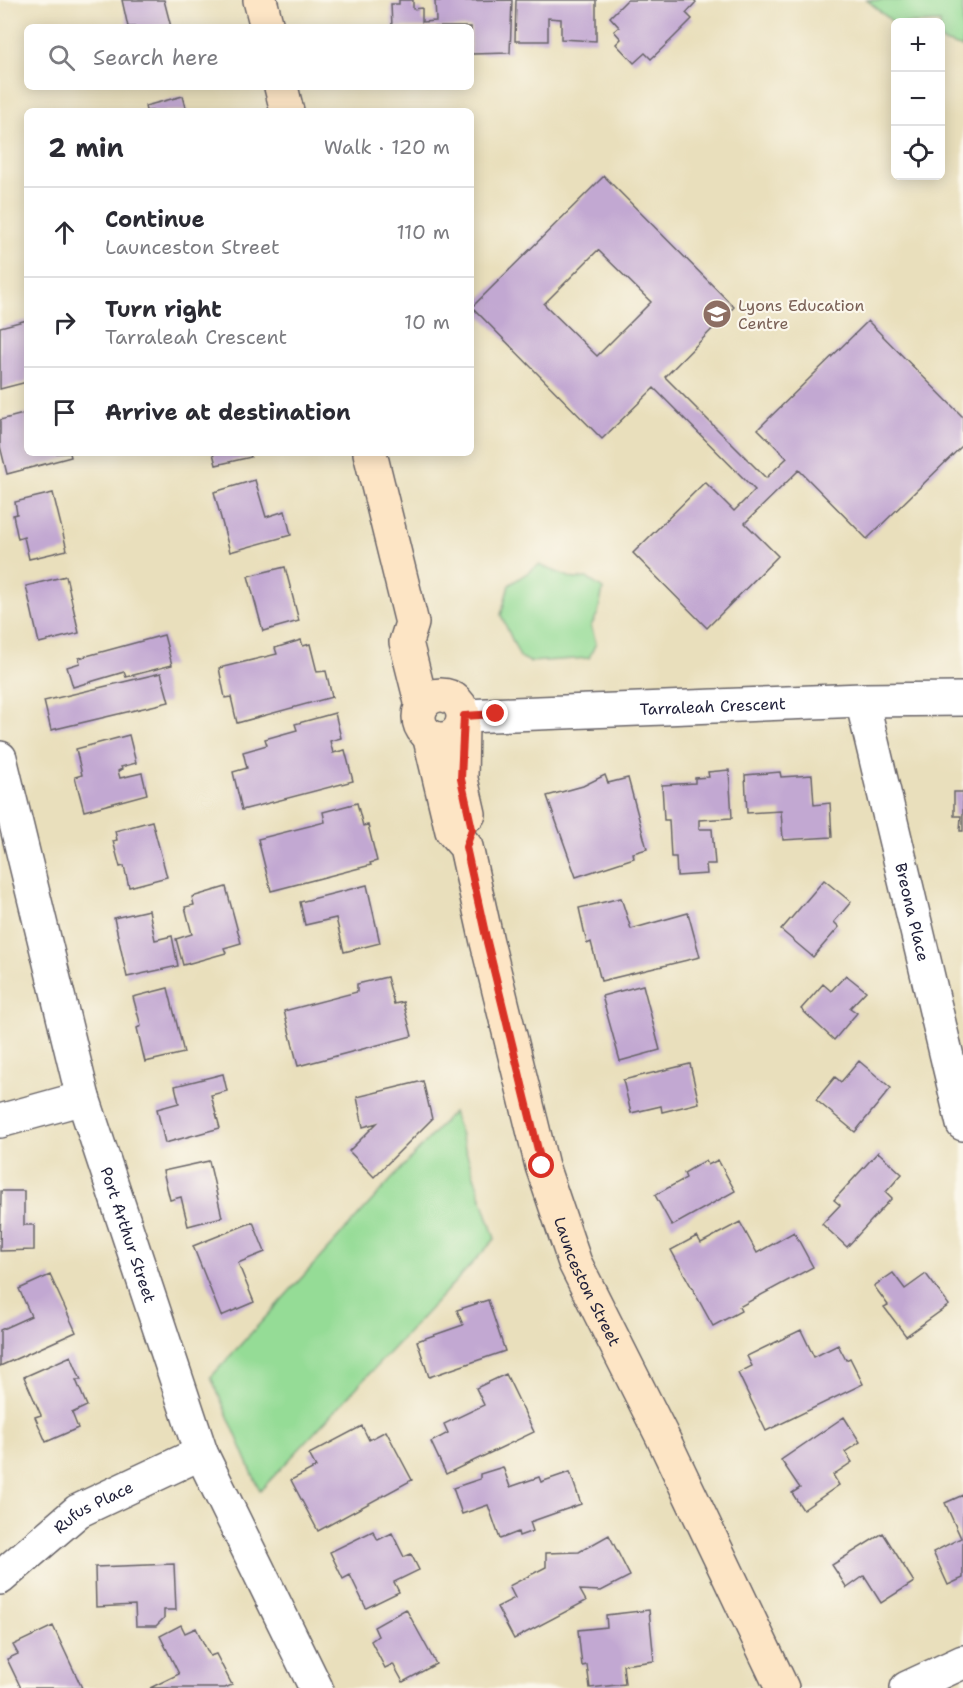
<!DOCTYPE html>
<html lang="en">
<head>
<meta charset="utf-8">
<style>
	body { margin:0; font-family:"Shantell Sans",sans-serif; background:#f2f2f3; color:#2b2b33 }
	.controls { position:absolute; right:18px; top:18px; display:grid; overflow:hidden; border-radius:9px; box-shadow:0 3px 15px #0003 }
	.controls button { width:54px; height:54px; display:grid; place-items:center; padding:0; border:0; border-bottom:2px solid #e1e1e2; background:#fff; color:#2b2b33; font:30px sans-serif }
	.stop { position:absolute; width:18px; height:18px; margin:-14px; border:4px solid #d93025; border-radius:50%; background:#fff }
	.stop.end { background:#d93025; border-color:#fff; box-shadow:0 2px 6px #0008 }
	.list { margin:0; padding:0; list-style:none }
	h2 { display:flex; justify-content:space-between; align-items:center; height:78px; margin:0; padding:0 24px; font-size:26px }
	h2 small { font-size:20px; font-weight:400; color:#7c7c81 }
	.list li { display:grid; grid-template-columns:39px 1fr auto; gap:18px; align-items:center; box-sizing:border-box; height:90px; padding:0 24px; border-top:2px solid #e1e1e2 }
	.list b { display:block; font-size:22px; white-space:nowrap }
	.list p { margin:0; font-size:20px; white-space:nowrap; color:#7c7c81 }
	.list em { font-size:20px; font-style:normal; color:#7c7c81 }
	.icon { flex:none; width:33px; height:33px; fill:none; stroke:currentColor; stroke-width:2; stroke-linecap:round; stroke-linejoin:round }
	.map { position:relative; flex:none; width:963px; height:1688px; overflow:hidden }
	.search { position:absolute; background:#fff; box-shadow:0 3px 15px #0003; left:24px; top:24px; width:450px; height:66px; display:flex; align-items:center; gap:15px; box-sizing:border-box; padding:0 21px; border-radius:9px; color:#7c7c81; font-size:22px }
	.panel { position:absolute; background:#fff; box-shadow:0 3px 15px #0003; left:24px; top:108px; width:450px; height:348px; border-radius:9px }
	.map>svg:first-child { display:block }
</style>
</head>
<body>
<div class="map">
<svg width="963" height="1688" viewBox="0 0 963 1688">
	<rect width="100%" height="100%" fill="#fbf7ec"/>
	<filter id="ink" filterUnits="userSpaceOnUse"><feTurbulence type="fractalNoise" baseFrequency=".0167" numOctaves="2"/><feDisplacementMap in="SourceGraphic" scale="12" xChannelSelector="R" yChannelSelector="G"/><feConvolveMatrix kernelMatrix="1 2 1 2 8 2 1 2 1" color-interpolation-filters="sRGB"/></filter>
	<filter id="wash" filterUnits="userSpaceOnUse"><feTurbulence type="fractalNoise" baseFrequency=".008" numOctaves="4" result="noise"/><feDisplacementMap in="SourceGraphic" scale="24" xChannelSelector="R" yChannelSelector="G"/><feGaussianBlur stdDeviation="1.35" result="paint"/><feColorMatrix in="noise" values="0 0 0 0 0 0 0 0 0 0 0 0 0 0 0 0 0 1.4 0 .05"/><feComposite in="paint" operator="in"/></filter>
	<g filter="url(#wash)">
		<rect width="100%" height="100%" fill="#e9dfbc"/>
		<path fill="#95dc96" stroke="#5c7f68" stroke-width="1.5" d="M867,0H963V48L941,41L940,22L895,24Z
			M539,565L574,579L587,578L603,589L598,613L591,626L596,643L589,658L530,662L520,657L501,615L509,585Z
			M453,1112L495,1239L260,1491L211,1377Z"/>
		<g id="blocks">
			<path fill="#c2a8d2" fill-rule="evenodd" d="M122,0H164L171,27H128Z
				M399,0H413V9L422,8V22L436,21L435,1L512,0L510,53L471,54V27H392L391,4H399Z
				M516,0H596V41L561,39V19L548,18V41H515Z
				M627,0H694L696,2L686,13L692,19L670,41L651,59L645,53L634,63L616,44L621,39L614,31L619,27L610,17Z
				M183,96L187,111H146L145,106Z
				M604,176L734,307L665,377L766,478L787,458L758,429L868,321L963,417V445L867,539L799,470L745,523L778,556L707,628L633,553L705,482L734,511L755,490L654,388L602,439L472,307ZM598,250L651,302L597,356L544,304Z
				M27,320V382L0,389V327Z
				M27,413V453H70L71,457L7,474L0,446V420Z
				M213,453H250L251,457L216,465Z
				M255,480L266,517L285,511L291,535L230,552L214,492Z
				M53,493L67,550L29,559L24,537L18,539L13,515L17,514L15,502Z
				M285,567L299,621L263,631L248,576Z
				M66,576L79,633L39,643L26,586Z
				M164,635L172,665L126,677L124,672L73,687L67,667L80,663L79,658Z
				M301,640L303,646L310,644L317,672L326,671L332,697L237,723L231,697L225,698L219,668L277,654L275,648Z
				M161,673L169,702L51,730L44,701Z
				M335,713L341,738L330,741L333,753L345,750L353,781L242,810L233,772L247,768L243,752L267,745L265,739L297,730L295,724Z
				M129,735L136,763L121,767L122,769L118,771L120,778L142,773L147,794L84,811L75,777L82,775L76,749Z
				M729,770L732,818L699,820V829H712L715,864H706L707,874L677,876L676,857H671L669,820H664L662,785L695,783V778L709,777L708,772Z
				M780,772L781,777L812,775L814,805L830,803L832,837L783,840L781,811L747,813L745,775Z
				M605,775L608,783L628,778L647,849L633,853L634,858L576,877L547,796L583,786Z
				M954,792H963V831H960L961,816H954Z
				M357,803L363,826L368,825L377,861L370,863L371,865L271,891L258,839L325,822L323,812Z
				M152,821L167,877L129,887L124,866L120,867L113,841L117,840L115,831Z
				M824,880L851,902L834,922L839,927L813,957L781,930Z
				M367,885L380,943L344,952L336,918L305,925L300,902Z
				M226,887L241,943L224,948L226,953L183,965L176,939L192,934L185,907L194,905L192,897Z
				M621,898L631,929L688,913L700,957L601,981L591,942L587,944L579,908Z
				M149,910L155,940L172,936L178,966L127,977L114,918Z
				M846,975L866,991L850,1008L857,1013L834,1040L801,1009L823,984L831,991Z
				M387,977L394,1004L403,1002L412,1036L298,1066L284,1011L357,992V984Z
				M643,985L660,1050L620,1061L602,996Z
				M168,988L184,1053L145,1062L137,1028L141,1026L133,997Z
				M859,1061L891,1088L855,1132L816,1100L835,1077L841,1082Z
				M690,1064L699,1103L662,1112L661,1106L631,1113L623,1080Z
				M223,1074L227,1091L211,1095L220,1128L165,1143L157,1109L179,1103L175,1086Z
				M423,1081L432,1119L374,1177L349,1151L377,1123L363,1127L357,1097Z
				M878,1152L902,1174L886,1192L892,1198L847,1247L822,1224L840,1205L834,1200Z
				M706,1160L708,1165L718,1160L735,1191L672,1226L655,1195L686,1178L684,1173Z
				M209,1161L222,1217L188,1226L181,1197L170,1200L163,1171Z
				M1,1191H24V1225H34V1250L0,1251Z
				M253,1222L265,1252L238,1263L254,1302L221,1316L193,1246Z
				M740,1222L757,1253L794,1232L813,1267L739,1307L741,1311L713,1326L671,1250L697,1236L701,1243Z
				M893,1273L905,1289L926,1274L949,1305L906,1336L884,1307L888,1305L874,1286Z
				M50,1275L76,1332L0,1366V1330L31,1316L19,1289Z
				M488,1300L505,1351L429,1377L417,1341L463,1325L457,1310Z
				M801,1330L814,1357L838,1345L846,1360L850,1358L863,1384L766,1431L738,1373L752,1366L747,1356Z
				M71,1356L81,1380H76L87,1406L72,1413L78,1428L46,1442L35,1417L41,1415L24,1377Z
				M506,1374L534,1432L446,1474L431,1442L448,1433L444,1424L484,1405L476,1388Z
				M844,1417L860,1442L845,1452L852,1462L833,1475L839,1485L803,1510L792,1493L800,1488L781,1460Z
				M362,1426L369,1440L386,1431L412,1480L318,1531L291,1480L316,1467L309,1454Z
				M503,1467L510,1487L539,1477L541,1482L570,1472L581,1504L530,1522L533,1531L519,1536L518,1532L500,1539L488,1505L462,1514L453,1488L480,1479V1474Z
				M963,1495V1578L948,1585L933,1552L961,1538L945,1503Z
				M373,1531L378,1540L392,1533L404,1557L411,1554L419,1570L394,1582L399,1592L366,1608L350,1575L343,1579L330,1552Z
				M883,1533L914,1582L881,1603L864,1576L847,1588L832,1565Z
				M609,1535L630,1576L601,1591L580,1590L586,1601L514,1639L497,1607L515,1598L509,1586L546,1567V1553L579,1552Z
				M174,1564L176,1610H164V1618L156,1626H136L135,1605L96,1607L95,1567Z
				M406,1609L436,1664L403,1682L393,1664L385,1668L371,1641L378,1636L374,1627Z
				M649,1610L654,1661L623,1665L625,1684L590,1688L587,1665L582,1666L578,1630L607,1627L606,1615Z
				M181,1625L185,1633L196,1628L210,1656L216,1654L232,1685L225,1688H150L179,1674L160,1636Z
				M53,1626L82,1688H21L7,1659L18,1654L13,1645Z"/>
		</g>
	</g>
	<g filter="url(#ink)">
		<use href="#blocks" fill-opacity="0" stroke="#686468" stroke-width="1.5"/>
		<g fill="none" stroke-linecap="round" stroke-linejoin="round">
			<g stroke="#686468" stroke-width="36">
				<g id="street">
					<path id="s1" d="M862,700L963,1124"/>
					<path id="s2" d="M464,716L862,700L963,699"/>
					<path id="s3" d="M0,758L83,1098L201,1453L316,1688"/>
					<path d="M0,1121L83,1098"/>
					<path id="s4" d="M0,1578L78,1511L201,1453"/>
					<path d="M907,1688L963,1662"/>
				</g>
			</g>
			<g stroke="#686468" stroke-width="36">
				<g id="secondary">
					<path d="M260,0L267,27"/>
					<path d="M281,87L287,111"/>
					<path d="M370,453L412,623L406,642L422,706"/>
					<circle cx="441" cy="717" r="22"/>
					<path d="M462,724L461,779L469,814"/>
					<path id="s5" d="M429,735L452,831L466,847L487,942L542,1166L575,1263L662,1436L782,1688"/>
				</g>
			</g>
			<use href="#street" stroke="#fff" stroke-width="33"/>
			<use href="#secondary" stroke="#fde5c5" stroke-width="33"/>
		</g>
	</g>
	<g fill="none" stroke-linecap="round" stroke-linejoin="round" filter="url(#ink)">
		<path stroke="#d93025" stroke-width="8" d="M496,714L464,716L461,779L472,829L466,847L487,942L542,1166"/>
	</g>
	<defs>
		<g id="university-disc" transform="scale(1.5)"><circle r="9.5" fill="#8d6e63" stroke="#fbf7ec"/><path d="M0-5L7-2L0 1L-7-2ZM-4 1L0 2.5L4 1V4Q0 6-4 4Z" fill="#fff"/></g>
	</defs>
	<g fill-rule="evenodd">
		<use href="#university-disc" x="717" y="314"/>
	</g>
	<g text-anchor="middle" stroke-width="4.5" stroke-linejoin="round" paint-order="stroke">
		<g font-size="16" fill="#785e54" stroke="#fbf7ec" text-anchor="start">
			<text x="738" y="311">Lyons Education<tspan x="738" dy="18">Centre</tspan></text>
		</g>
		<g font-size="16" fill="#22223b" stroke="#fbf7ec">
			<text dy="6" stroke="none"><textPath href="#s2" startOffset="249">Tarraleah Crescent</textPath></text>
			<text dy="6" stroke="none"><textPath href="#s1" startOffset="218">Breona Place</textPath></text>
			<text dy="6" stroke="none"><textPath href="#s3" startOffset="494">Port Arthur Street</textPath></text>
			<text dy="6" stroke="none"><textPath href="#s5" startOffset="572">Launceston Street</textPath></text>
			<text dy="6" stroke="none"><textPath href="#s4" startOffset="118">Rufus Place</textPath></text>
		</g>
	</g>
</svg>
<div class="controls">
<button>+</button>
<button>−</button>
<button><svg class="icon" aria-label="locate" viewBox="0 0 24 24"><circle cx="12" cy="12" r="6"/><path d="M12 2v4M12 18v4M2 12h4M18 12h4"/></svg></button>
</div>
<div class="stop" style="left:542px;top:1166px"></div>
<div class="stop end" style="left:496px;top:714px"></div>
<div class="search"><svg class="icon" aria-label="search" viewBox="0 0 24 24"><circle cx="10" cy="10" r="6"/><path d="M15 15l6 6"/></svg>Search here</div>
<section class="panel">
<h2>2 min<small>Walk · 120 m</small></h2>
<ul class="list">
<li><svg class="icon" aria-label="ahead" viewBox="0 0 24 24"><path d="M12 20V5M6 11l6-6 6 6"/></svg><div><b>Continue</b><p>Launceston Street</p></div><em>110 m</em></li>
<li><svg class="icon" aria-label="right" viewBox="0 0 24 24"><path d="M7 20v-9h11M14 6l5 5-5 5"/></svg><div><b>Turn right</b><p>Tarraleah Crescent</p></div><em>10 m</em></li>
<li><svg class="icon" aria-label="arrive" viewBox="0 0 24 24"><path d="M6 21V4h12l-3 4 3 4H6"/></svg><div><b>Arrive at destination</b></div></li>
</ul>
</section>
</div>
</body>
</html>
